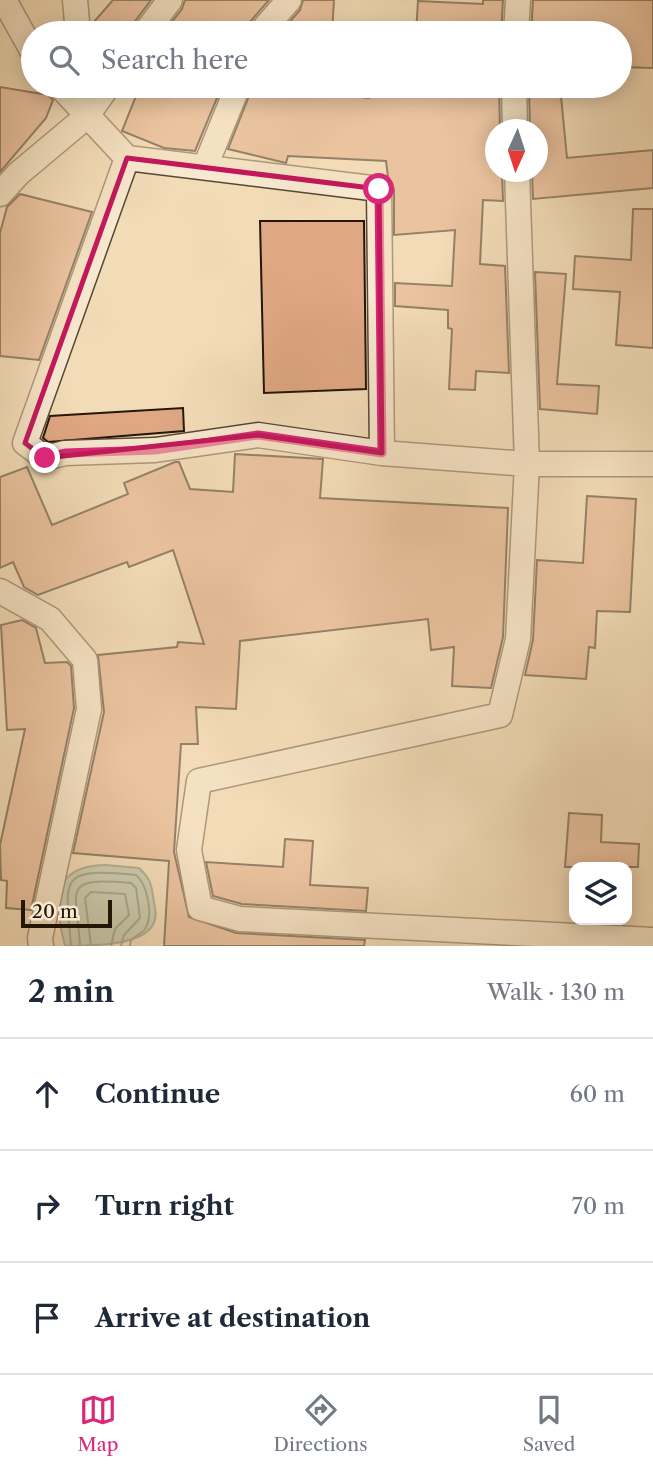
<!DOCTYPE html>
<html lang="en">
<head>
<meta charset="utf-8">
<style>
	body { margin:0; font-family:"Libre Caslon Text",serif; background:#f6f6f7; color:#1f2937 }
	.controls { position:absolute; right:21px; bottom:21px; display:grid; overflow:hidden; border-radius:14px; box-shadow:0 4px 18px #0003 }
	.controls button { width:63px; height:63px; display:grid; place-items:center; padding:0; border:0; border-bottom:2px solid #e0e1e3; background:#fff; color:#1f2937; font:35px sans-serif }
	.compass { position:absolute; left:485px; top:119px; width:63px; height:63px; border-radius:50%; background:#fff; box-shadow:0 4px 18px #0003; rotate:183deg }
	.scale { position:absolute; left:21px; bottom:18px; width:91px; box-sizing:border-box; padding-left:7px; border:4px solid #251607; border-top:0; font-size:19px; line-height:24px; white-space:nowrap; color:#251607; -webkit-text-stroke:5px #f7e8d0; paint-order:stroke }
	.stop { position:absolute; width:21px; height:21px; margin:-16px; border:5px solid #db2777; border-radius:50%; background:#fff }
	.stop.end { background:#db2777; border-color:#fff; box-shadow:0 2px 7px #0008 }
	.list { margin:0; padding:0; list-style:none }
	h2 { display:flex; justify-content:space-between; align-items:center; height:91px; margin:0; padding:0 28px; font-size:30px }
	h2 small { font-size:23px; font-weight:400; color:#747a83 }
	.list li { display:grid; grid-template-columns:46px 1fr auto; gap:21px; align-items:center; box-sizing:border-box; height:112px; padding:0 28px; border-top:2px solid #e0e1e3 }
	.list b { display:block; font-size:26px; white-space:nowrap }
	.list em { font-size:23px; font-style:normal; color:#747a83 }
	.icon { flex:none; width:38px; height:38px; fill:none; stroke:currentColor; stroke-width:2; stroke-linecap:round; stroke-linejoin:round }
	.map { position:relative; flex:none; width:653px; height:946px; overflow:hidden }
	.search { position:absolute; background:#fff; box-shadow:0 4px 18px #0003; left:21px; right:21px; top:21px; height:77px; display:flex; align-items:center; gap:18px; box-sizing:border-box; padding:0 24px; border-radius:38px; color:#747a83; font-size:26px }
	.sheet { height:427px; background:#fff }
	nav { display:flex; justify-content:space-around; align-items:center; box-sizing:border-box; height:98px; border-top:2px solid #e0e1e3; background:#fff; font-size:19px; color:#747a83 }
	nav a { display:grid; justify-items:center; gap:4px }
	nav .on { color:#db2777 }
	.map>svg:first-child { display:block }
</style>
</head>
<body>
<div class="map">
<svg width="653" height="946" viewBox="0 0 653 946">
	<rect width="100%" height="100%" fill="#f2dbb7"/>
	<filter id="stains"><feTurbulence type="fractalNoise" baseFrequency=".00286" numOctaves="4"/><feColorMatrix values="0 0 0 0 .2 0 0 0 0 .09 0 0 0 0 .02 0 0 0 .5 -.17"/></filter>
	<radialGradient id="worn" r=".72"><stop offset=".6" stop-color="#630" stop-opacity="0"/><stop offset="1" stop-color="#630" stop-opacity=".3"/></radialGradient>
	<path fill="#9cbcaa" stroke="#6c7a69" stroke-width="2" d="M105,865L139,868C154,882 151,888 155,908C163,946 97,946 65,946C54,903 50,866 105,865Z"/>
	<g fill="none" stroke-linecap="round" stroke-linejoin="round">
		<path stroke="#606958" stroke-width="2" d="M71,946C66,878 56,867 136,875C147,884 154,915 145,929C142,933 135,936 131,940L130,946
			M80,946C77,889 59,877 131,883L136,888L140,918L124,935L121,946
			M91,946L85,898L91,892L125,894L129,915L115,929L111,946"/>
	</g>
	<path fill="#dfa783" stroke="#251607" stroke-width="2" d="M113,0H151L133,24L130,33H93L92,24Z
		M185,0H269L249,23L246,33H163L182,9Z
		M303,0H334L332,33H280L300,10Z
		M483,0H503L501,33H416L418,1L483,4Z
		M533,0H653V68L620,67V33H531Z
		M140,86H222L195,151L164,148L122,131Z
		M253,86H324V93L369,98L372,96L373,86H499L500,130H495V172H502L503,201L483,200L480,264L505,266L509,373L476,371L475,390L449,389L452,329L448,328V310L395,306V283L452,286L455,230L394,235V189L388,177L386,161L288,156L286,163L228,149Z
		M529,86H560L567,158L653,150V188L533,199L532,172H537V130H530Z
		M0,87L48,95L53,100L46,118L0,172Z
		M20,194L92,212L39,360L0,356V233L7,207Z
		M633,209H653V348L616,345L620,292L573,289L575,256L631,260Z
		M260,221H364L366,389L264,393Z
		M535,272L566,274L557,384L599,386L597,414L540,409Z
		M183,408L184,431L48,442L43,438L50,416Z
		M235,454L323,459L320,498L508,508L503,637L491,688L452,686L454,647L431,650L428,619L240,641L236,709L196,707L198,744H181L174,852L189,917L236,933L365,940L364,946H164L169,861L73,853L104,712L98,655L177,647L178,642L204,644L173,550L129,567L127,562L38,595L24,587L13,562L0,568V477L27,467L52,525L128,494L124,483L175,462H179L190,489L233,492Z
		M587,496L636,499L630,612L597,611L595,648L589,647L586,679L525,675L533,640L537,560L583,563Z
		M22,620L36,628L45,663L67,662L71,666L74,708L31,910L6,908L7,881L1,880L0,845L25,729L7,730L1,625Z
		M569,813L602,815L601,842L639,844L638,867H565Z
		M285,839L313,841L310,885L368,888L366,911L242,904L213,896L206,862L283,867Z"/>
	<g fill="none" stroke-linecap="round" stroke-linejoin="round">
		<g stroke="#584733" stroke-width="27">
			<path id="street" d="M4,0L33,52
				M75,0L78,33
				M145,33L170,0
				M260,33L289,0
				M516,33L518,0
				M60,86L127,158L25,443L45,458L65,453L155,450L258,435L382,453L527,464H653
				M514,86L515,130
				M86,117L108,86
				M127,158L379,189L382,453
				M205,167L238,86
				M517,172L527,464L518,639L500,715L199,781L189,850L200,908L240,919L653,940
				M0,194L18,174L86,117L83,86
				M0,591L50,619L85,660L89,709L40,938L41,946"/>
		</g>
		<use href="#street" stroke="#f7e8d0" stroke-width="24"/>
	</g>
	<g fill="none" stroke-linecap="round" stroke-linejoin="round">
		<path stroke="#db2777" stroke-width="9" d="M45,458L65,453L155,450L258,435L382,453L379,189"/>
	</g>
	<path d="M0 0H653V946H0ZM127,158L379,189L382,453L258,435L45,458L25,443Z" fill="#f2dbb7" fill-opacity=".55" fill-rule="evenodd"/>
	<path fill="none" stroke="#c2185b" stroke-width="5" stroke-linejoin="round" d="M127,158L379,189L382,453L258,435L45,458L25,443Z"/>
	<rect width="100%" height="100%" filter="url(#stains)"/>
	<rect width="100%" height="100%" fill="url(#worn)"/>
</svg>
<div class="controls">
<button><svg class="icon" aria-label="layers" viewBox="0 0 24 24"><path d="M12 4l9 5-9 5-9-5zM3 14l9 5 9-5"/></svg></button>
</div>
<svg class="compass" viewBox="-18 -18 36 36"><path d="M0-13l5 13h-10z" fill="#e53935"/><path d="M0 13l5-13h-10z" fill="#747a83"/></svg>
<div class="scale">20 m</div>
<div class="stop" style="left:379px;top:189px"></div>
<div class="stop end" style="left:45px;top:458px"></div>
<div class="search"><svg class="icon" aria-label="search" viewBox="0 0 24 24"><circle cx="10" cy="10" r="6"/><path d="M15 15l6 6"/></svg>Search here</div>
</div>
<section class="sheet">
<h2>2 min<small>Walk · 130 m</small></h2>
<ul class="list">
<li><svg class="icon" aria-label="ahead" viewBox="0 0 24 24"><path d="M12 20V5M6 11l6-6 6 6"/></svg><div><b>Continue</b></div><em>60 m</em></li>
<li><svg class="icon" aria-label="right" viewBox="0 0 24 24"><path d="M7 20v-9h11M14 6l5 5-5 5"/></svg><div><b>Turn right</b></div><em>70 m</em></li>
<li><svg class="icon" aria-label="arrive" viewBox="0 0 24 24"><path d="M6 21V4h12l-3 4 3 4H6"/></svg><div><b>Arrive at destination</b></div></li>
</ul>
</section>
<nav>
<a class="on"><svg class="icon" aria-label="map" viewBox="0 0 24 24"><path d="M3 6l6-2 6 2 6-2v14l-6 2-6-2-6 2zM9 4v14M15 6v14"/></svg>Map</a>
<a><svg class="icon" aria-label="directions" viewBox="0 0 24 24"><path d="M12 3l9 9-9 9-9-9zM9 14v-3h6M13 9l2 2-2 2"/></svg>Directions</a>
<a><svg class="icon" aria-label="saved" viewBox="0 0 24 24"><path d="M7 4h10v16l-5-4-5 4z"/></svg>Saved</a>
</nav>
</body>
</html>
